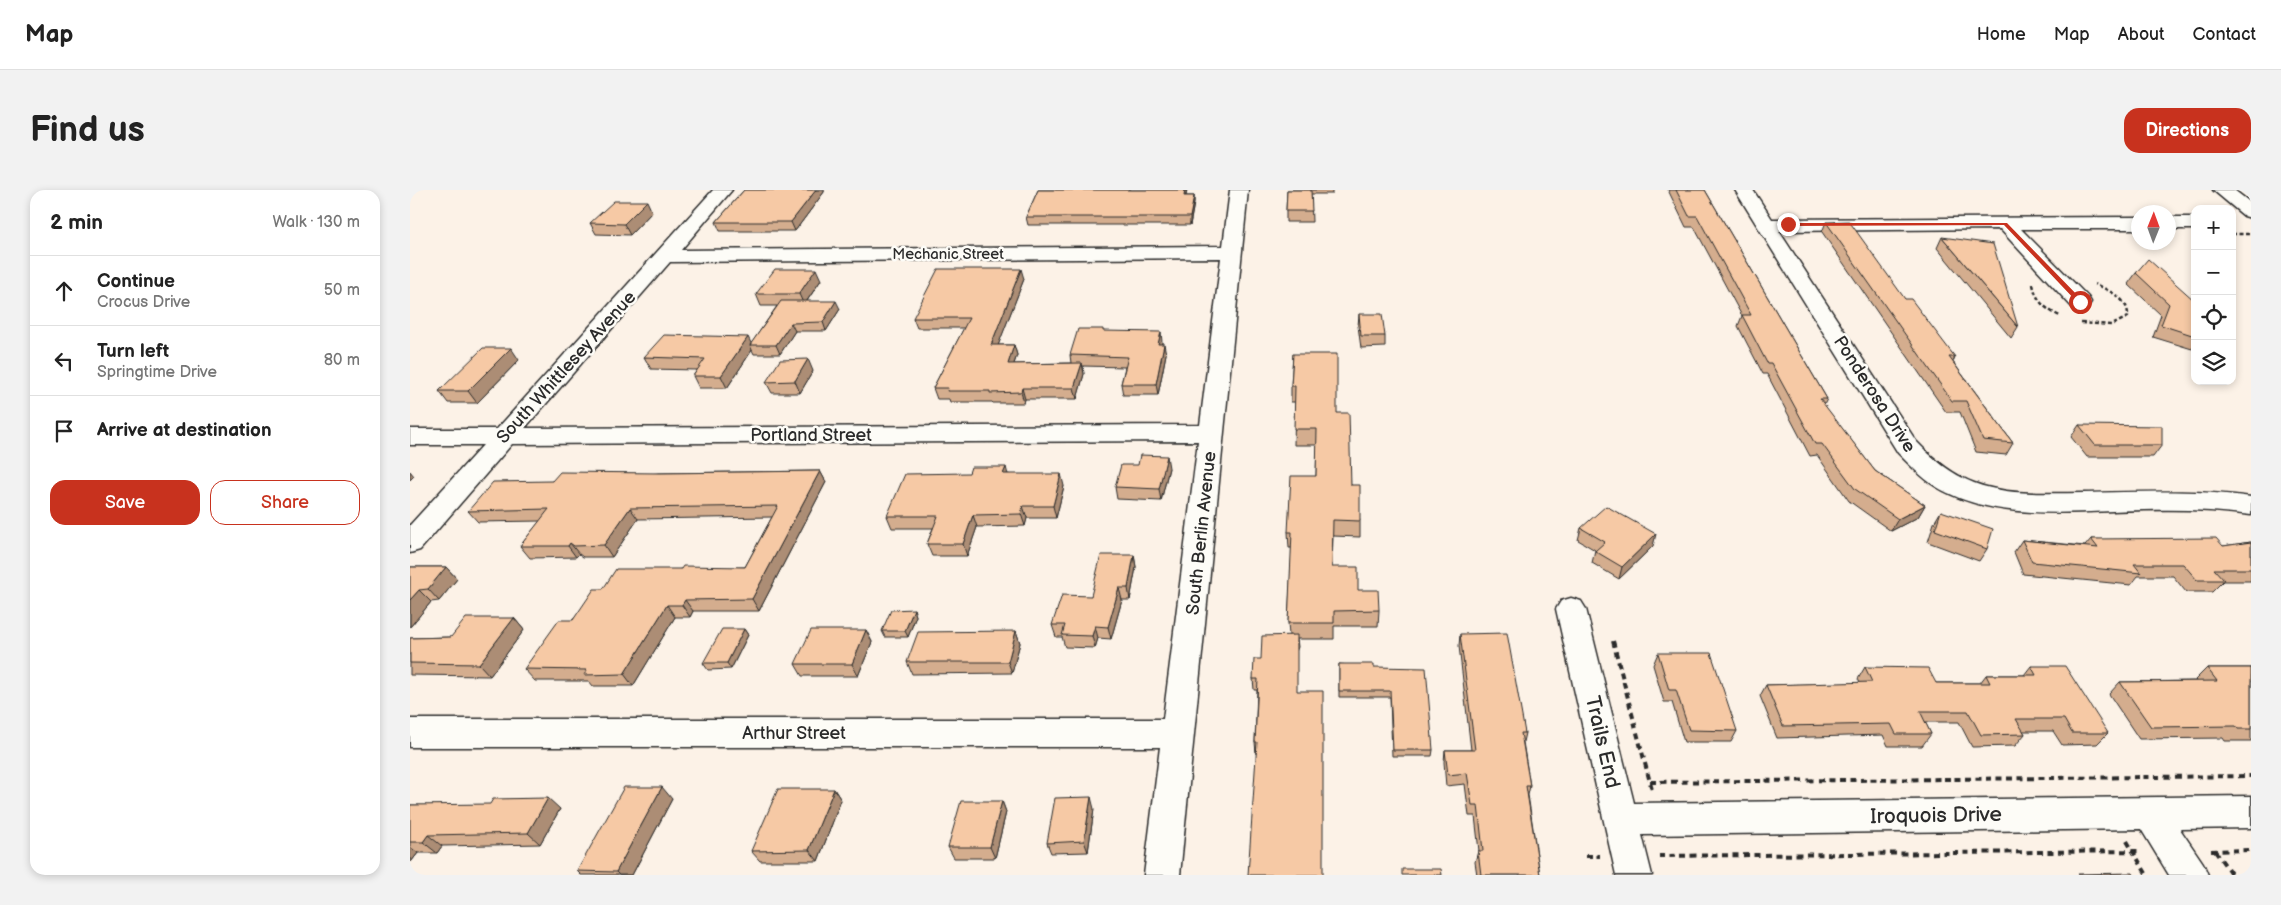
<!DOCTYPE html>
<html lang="en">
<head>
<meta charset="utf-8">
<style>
	body { margin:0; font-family:"Balsamiq Sans",sans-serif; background:#f2f2f2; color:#222 }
	.controls { position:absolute; right:15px; top:15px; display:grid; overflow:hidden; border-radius:10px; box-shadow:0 2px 8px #0003 }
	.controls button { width:45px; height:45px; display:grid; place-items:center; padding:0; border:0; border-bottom:1px solid #e0e0e0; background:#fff; color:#222; font:25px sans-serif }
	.compass { position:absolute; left:1721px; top:15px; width:45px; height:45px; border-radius:50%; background:#fff; box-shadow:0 2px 8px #0003; rotate:1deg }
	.stop { position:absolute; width:15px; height:15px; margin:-11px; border:4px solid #c8321e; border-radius:50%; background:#fff }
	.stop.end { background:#c8321e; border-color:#fff; box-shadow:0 1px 5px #0008 }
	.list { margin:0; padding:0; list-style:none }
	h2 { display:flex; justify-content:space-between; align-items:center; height:65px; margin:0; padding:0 20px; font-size:21px }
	h2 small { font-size:16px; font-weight:400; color:#767676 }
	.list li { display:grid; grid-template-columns:32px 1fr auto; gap:15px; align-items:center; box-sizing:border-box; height:70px; padding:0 20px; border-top:1px solid #e0e0e0 }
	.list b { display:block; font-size:19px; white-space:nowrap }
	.list p { margin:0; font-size:16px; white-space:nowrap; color:#767676 }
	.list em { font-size:16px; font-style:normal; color:#767676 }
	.actions { display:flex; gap:10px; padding:15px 20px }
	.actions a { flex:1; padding:11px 0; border:1px solid #c8321e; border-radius:15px; text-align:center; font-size:18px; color:#c8321e }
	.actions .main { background:#c8321e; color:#fff }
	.icon { flex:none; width:28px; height:28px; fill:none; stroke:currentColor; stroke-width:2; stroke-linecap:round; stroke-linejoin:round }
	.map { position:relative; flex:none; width:1841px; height:685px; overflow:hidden; border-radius:15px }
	header { display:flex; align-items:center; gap:30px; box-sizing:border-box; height:70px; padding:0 25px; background:#fff; border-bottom:1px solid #e0e0e0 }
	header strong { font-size:24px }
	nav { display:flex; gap:28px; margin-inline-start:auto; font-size:18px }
	.intro { display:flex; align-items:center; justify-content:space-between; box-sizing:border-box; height:120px; padding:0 30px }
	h1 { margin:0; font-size:35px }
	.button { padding:12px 22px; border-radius:15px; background:#c8321e; color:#fff; font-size:18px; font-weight:700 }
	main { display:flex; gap:30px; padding:0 30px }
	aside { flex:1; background:#fff; border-radius:15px; box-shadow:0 2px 8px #0003 }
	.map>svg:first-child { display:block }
</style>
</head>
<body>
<header>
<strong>Map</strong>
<nav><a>Home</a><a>Map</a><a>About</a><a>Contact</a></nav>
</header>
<div class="intro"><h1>Find us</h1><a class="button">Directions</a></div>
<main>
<aside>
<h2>2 min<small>Walk · 130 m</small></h2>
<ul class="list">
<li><svg class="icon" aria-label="ahead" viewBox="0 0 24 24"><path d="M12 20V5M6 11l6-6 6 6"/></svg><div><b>Continue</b><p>Crocus Drive</p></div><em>50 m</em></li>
<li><svg class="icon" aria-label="left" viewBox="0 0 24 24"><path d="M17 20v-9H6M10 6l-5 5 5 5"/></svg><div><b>Turn left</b><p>Springtime Drive</p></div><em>80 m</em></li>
<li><svg class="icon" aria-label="arrive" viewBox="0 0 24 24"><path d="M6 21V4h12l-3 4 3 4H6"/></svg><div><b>Arrive at destination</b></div></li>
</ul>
<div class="actions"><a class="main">Save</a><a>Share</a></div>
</aside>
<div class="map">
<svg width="1841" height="685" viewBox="0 0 1841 685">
	<rect width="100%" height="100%" fill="#fcf2e7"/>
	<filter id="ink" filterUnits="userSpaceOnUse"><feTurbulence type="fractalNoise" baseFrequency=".02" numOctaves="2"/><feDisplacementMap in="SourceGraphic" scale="10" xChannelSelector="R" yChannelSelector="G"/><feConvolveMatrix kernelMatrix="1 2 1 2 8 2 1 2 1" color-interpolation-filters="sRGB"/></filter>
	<g filter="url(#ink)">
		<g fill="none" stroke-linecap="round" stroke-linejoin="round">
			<g stroke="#2b2b2b" stroke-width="3">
				<path id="minor" d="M303,0H322L271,60L813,56L820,0H838L770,685H734L750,557H0V529H753L788,251L102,254L10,360L0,363V335L73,255H0V239H87ZM811,68L790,235L115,238L260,72Z
					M1325,0H1343L1362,29L1728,27V39H1611L1678,107L1681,112L1678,117L1670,118L1662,117L1590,39L1369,41L1506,251C1523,269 1541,284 1564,293C1598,306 1638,303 1674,303C1730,302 1785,299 1841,307V325C1806,320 1770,319 1734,320C1668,321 1585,333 1525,296C1511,287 1500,275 1488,263Z
					M1803,0H1824L1841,13V28L1834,26Z
					M1758,27H1785V39H1758Z
					M1161,408L1171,411L1176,419L1224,613L1841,606V638L1770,639L1793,673L1798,685H1759L1731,639L1232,645L1242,685H1206L1146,419L1151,411Z"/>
			</g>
			<path stroke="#2b2b2b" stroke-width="2.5" stroke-dasharray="4 2.5" stroke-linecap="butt" d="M1822,44H1841
				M1623,94C1626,111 1635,119 1650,126
				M1671,133L1702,135L1718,127C1719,108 1699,101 1685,94"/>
			<path stroke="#2b2b2b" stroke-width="4" stroke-dasharray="6 4.5" stroke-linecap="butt" d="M1203,451L1242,600
				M1240,592L1841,586
				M1717,651L1737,685
				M1801,661L1841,660
				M1805,661L1822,685
				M1176,666H1190
				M1249,666L1730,661"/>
			<use href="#minor" fill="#fdfcf7" fill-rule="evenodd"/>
		</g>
		<path fill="#d4ad8e" stroke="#2b2b2b" d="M334,0H414V2L385,41H310L306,32Z
			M628,0H777L776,6H784V13L780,35H618L616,27Z
			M877,0H922V4H901L902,32H876V21Z
			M1258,0H1295L1417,209L1414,215L1465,281L1515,315L1508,327L1481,341L1439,311L1407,265L1400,266L1357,184H1353L1328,136L1332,126L1284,37H1276Z
			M242,22L220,45L186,44L180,33Z
			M1416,32L1495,109L1545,167L1543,172L1603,253L1596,265L1566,262L1550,222H1536L1412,42Z
			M1532,47L1608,137L1601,148L1527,58Z
			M1726,83L1785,111V155L1782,159L1743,147L1751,125L1718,94Z
			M614,89L588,155H604L607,165L604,174L661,173L660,165L693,141L752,152V154L756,164L748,205H713L711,194L715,177L673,176L674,184L667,209H615L614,213H583L582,212H540L539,209H527L523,198L554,138H507L503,128Z
			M411,90L397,111L430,119L416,141H385L370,164H344L342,160L317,198H289L283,186L287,180L241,179L234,167L341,154L367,116H351L346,104Z
			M949,124L975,146V157L951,158L948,136Z
			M883,164L927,223L941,295L950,331V347L923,346L922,377L969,420L968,436H924V449H887L888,457L846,564L845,552L847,500H844L843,489L851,469L879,445L878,433L882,358H879L878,342L906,286L907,255H884L885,212H881V196Z
			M109,170L67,213H38L29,201Z
			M403,181L390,203H362L356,192Z
			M1669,235L1752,255L1743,267H1677L1661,247Z
			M759,278L751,311L707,309L705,297Z
			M410,281L416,292L349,421H283L280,427H265L223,496H183L179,491H125L114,479L193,399L271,379L335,377L362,327L228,329L202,367H173L169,364L166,367L120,368L110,356L130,331L68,332L58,321L142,291L250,283Z
			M598,284L654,296L646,328H617L615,336L567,337L557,366H522L517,354L523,338H482L477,326Z
			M1531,321L1577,359L1569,371L1518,352L1524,333Z
			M1171,338L1243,356L1209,389L1182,373L1185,360L1168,350Z
			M1681,349L1813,356L1841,352V391H1813L1802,402H1776L1763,386H1728L1721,395L1613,384L1604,362L1612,350L1675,356Z
			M724,365L726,377L720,410H712L701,449L688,448L685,458L655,457L652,447H646L642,435L681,406Z
			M0,377H36L47,389L29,411L21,412L0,437Z
			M504,419L506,426L498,447H475L472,441Z
			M104,428L114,440L80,486L0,485V448L41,447Z
			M334,439L338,445L321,479L298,480L293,473Z
			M456,440L462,452L448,486H392L385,474Z
			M606,441L610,453L602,483L502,484L497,472Z
			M1050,444L1115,543L1113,552L1120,596L1118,605L1130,685H1067L1065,672L1068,661H1069L1065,626H1059L1055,594L1036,596L1034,572L1035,560H1061L1049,456Z
			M1248,463L1327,541L1321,552H1274L1262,512H1254L1243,475Z
			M929,474L964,477L1023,560L1022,566H982L980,507H929Z
			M1621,476L1698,543L1687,554L1652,555L1643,541H1613L1615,544L1605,556L1562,557L1549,532H1515L1521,544L1512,556H1478L1473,545L1367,548L1350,506L1356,495L1450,493L1448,489L1455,477L1526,493H1570L1576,485H1614Z
			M1797,478H1841V551H1815L1813,548L1729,549L1699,504L1710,492L1786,491L1785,490Z
			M424,599L431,610L408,671H350L341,661Z
			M262,609L222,685H171L167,681Z
			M592,611L596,622L585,668H544L538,657Z
			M0,615L150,619L130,654L32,656L27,663H8L1,672H0Z
			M684,619L678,662L641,663L637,653Z"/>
		<path fill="#ac8d74" stroke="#2b2b2b" d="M406,0H414V2L385,41L381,32Z
			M775,0H777L774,13V6Z
			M784,6V13L780,35V27Z
			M237,11L242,22L220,45L214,34Z
			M406,79L411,90L394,115L389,104Z
			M611,79L614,89L584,166L581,155Z
			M426,111L430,119L416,141L413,132Z
			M381,133L385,141L370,164L366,155Z
			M751,142L752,152L750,164L748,154Z
			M338,147L342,155H340L342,160L317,198L311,186Z
			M754,154L756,164L748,205L746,194Z
			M604,155L607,165L600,185L598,174Z
			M101,158L109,170L67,213L58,201Z
			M398,169L403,181L390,203L385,191Z
			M672,173L674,184L667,209L664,198Z
			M612,198L615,209L614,213L611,202Z
			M757,266L759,278L751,311L749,299Z
			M596,277L599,289L593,284Z
			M0,281L4,286L0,290Z
			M410,281L416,292L349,421L342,409Z
			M651,284L654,296L646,328L643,316Z
			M1515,315L1508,327L1481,341L1488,329Z
			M613,316L617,328L615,336L611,324Z
			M220,318L228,329L202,367L194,355Z
			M563,325L567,337L557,366L553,354Z
			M1246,344L1243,356L1209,389L1212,377Z
			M160,353L169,364L166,367L158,356Z
			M724,365L726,377L720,410L718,398Z
			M36,377L47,389L29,411L18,399Z
			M709,398L712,410L701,449L698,437Z
			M9,400L21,412L0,437V410Z
			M275,410L283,421L280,427L272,415Z
			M257,415L265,427L223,496L214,484Z
			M504,419L506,426L498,447L495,441Z
			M104,428L114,440L80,486L69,474Z
			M685,436L688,448L685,458L682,446Z
			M334,439L338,445L321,479L317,473Z
			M456,440L462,452L448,486L442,474Z
			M606,441L610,453L602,483L598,472Z
			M252,597L262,609L222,685H209L206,682Z
			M424,599L431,610L408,671L399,660Z
			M681,607L684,619L678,662L674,651Z
			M138,608L150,619L130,654L118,643Z
			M592,611L596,622L585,668L580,657Z
			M18,645L32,656L27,663L13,652Z
			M0,657L8,663L1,672L0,671Z"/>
		<path fill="#f6c9a5" stroke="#2b2b2b" d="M334,0H406L381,32H306Z
			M628,0H775L774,6H784L780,27H616Z
			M877,0H901L902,21H876Z
			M1266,0H1295L1417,209H1410L1465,281L1515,315L1488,329L1445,299L1412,254H1405L1361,173H1357L1332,125H1341L1287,26H1279Z
			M204,11H237L214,34L180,33Z
			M1439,31L1495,109H1501L1545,167H1539L1603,253L1573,250L1556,211H1542L1416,32Z
			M1532,47L1583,54L1608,137Z
			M1738,69L1785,111V146L1751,135L1759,114L1726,83Z
			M365,79H406L389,104H346Z
			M528,79H611L581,155H604L598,174L672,173L664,198H612L611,202L580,203V201H537L538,198H523L559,128H503Z
			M371,111H426L413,132L381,133L366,155H340Z
			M949,124H972L975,146H951Z
			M668,139H693V141L751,142L748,154H754L746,194H711L718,167L660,165Z
			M254,145L338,147L311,186H283L295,169L234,167Z
			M73,158H101L58,201H29Z
			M883,164H927V223H939L941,295H950V331L923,330L922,377H948V400H968L969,420L924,421V433H878L882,342H878L881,286H906L907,239H884L885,196H881Z
			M398,169L385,191L356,192L370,170Z
			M1669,235L1752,236V255H1685Z
			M730,265L757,266L749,299L705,297L711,275H728Z
			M561,277H596L593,284H651L643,316H613L611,324L563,325L553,354H517L528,326H477L495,284L559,283Z
			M410,281L342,409L275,410L272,415H257L214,484L174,485L177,480L114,479L149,430H163L184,399H193L206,379H271L273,376L335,377L368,316L220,318L194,355L164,356L160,353L158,356H110L139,319L58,321L83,292L142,291L150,282L250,283Z
			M1196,316L1246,344L1212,377L1185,361L1195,352L1171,338Z
			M1531,321L1583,339L1577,359L1525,340Z
			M1806,348L1813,356L1841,352V379H1804L1814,390H1787L1773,374H1724L1731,383L1622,372L1612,350L1688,358L1681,349Z
			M691,365H724L718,398H709L698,437L685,436L682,446L652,445L655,435H642L652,405L681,406Z
			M0,377H36L18,399L9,400L0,410Z
			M504,419L495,441H472L481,420Z
			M56,428H104L69,474L0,473V448L41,447Z
			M312,439H334L317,473H293Z
			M401,440H456L442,474H385Z
			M606,441L598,472H497L508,442Z
			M1097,443L1115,543H1111L1120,596H1116L1130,685H1071L1068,661H1073L1068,615H1062L1057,583L1038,585L1035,560H1065L1050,444Z
			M887,445V501H913V685H838L847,552H845L848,489H843L844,469H851L852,446Z
			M1248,463H1301L1327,541L1279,540L1266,500H1259Z
			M929,474H964V477L1016,478L1023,560H983L980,501H929Z
			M1621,476H1655L1698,543H1662L1654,529H1606L1615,544L1571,545L1558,521H1510L1521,544H1486L1481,534L1373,536L1356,495L1462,492L1455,477L1518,478L1526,493H1580L1576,485H1626Z
			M1797,478H1841V539H1828L1826,536L1741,537L1710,492L1807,491Z
			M214,597H252L206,682L167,681Z
			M368,599H424L399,660L341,661Z
			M681,607L674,651L637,653L645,608Z
			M138,608L118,643L18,645L13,652H0V615L80,614L83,609Z
			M551,611H592L580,657H538Z
			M992,679H1031L1032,685H992Z
			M1723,683L1724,685H1669L1668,684Z"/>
	</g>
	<path fill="#c8321e" d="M1376,33H1597L1674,112L1668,113L1594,35L1378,36Z"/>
	<g text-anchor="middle" stroke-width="5" stroke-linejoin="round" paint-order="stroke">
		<g font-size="15" fill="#2b2b2b" stroke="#fdfcf7">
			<text x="538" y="69">Mechanic Street</text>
		</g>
		<g font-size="18" fill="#2b2b2b" stroke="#fdfcf7">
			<text transform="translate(156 177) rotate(-48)" y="6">South Whittlesey Avenue</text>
			<text transform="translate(1465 204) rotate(57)" y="6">Ponderosa Drive</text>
			<text x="401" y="251">Portland Street</text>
			<text transform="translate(791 343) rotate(-84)" y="6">South Berlin Avenue</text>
			<text x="384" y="549">Arthur Street</text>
		</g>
		<g font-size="21" fill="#2b2b2b" stroke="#fdfcf7">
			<text transform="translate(1193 552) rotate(77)" y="7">Trails End</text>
			<text transform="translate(1526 625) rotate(-1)" y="7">Iroquois Drive</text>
		</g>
	</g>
</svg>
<div class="controls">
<button>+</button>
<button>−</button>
<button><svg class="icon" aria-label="locate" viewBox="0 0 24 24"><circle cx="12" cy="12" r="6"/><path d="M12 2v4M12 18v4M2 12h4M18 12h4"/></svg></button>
<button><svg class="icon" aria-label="layers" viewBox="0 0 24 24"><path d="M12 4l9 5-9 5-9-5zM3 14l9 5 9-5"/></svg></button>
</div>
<svg class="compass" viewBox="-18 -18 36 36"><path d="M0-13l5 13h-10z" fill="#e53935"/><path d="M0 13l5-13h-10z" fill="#767676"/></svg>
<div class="stop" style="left:1670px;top:112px"></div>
<div class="stop end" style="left:1378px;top:34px"></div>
</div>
</main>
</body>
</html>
